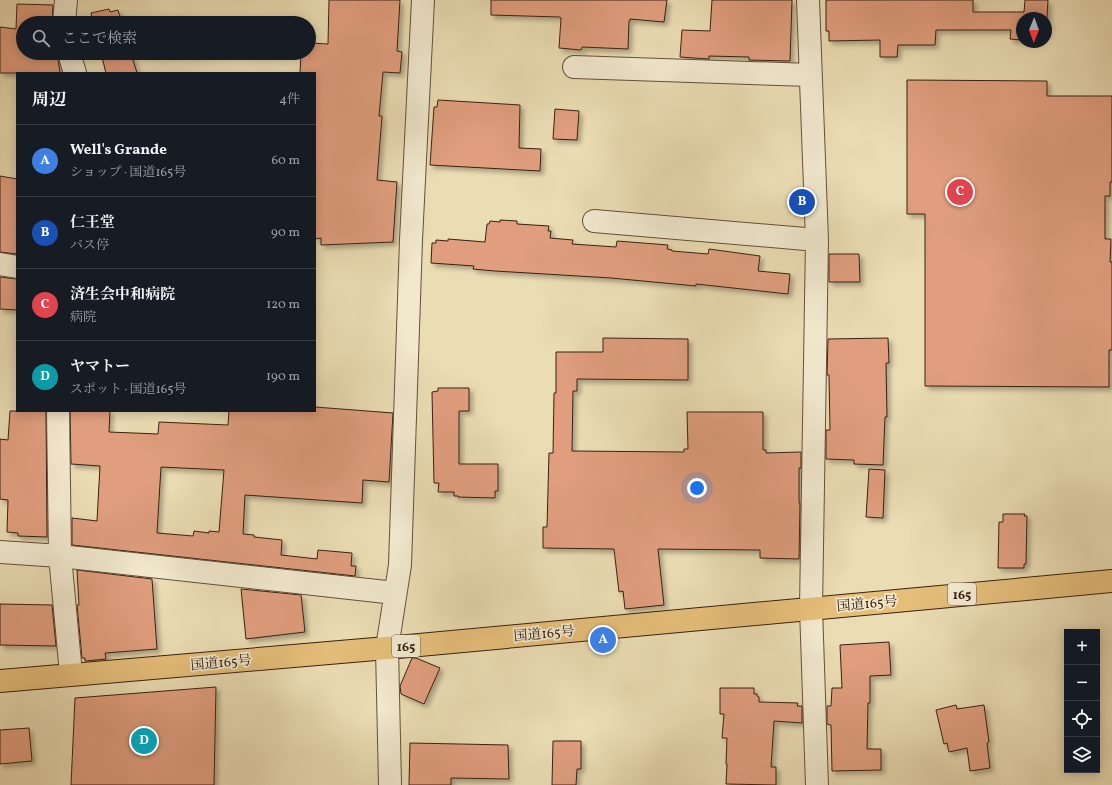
<!DOCTYPE html>
<html lang="ja">
<head>
<meta charset="utf-8">
<style>
	body { margin:0; font-family:Vollkorn,"Noto Serif JP",serif; background:#242831; color:#f1f3f6 }
	.controls { position:absolute; right:12px; bottom:12px; display:grid; overflow:hidden; border-radius:0px; box-shadow:0 2px 10px #0003 }
	.controls button { width:36px; height:36px; display:grid; place-items:center; padding:0; border:0; border-bottom:1px solid #363941; background:#171b24; color:#f1f3f6; font:20px sans-serif }
	.compass { position:absolute; left:1016px; top:12px; width:36px; height:36px; border-radius:50%; background:#171b24; box-shadow:0 2px 10px #0003; rotate:181deg }
	.you { position:absolute; left:697px; top:488px; width:14px; height:14px; margin:-10px; border:3px solid #fff; border-radius:50%; background:#1a73e8; box-shadow:0 0 0 6px #1a73e833 }
	.badge { display:grid; place-items:center; width:26px; height:26px; border-radius:50%; background:#c59692; color:#fff; font-size:13px; font-weight:700 }
	.pin { position:absolute; translate:-50% -50%; border:2px solid #fff; box-shadow:0 1px 4px #0006 }
	.list { margin:0; padding:0; list-style:none }
	h2 { display:flex; justify-content:space-between; align-items:center; height:52px; margin:0; padding:0 16px; font-size:17px }
	h2 small { font-size:13px; font-weight:400; color:#9ea1a6 }
	.list li { display:grid; grid-template-columns:26px 1fr auto; gap:12px; align-items:center; box-sizing:border-box; height:72px; padding:0 16px; border-top:1px solid #363941 }
	.list b { display:block; font-size:15px; white-space:nowrap }
	.list p { margin:0; font-size:13px; white-space:nowrap; color:#9ea1a6 }
	.list em { font-size:13px; font-style:normal; color:#9ea1a6 }
	.icon { flex:none; width:22px; height:22px; fill:none; stroke:currentColor; stroke-width:2; stroke-linecap:round; stroke-linejoin:round }
	.map { position:relative; flex:none; width:1112px; height:785px; overflow:hidden }
	.search { position:absolute; background:#171b24; box-shadow:0 2px 10px #0003; left:16px; top:16px; width:300px; height:44px; display:flex; align-items:center; gap:10px; box-sizing:border-box; padding:0 14px; border-radius:22px; color:#9ea1a6; font-size:15px }
	.panel { position:absolute; background:#171b24; box-shadow:0 2px 10px #0003; left:16px; top:72px; width:300px; height:340px; border-radius:0px }
	.map>svg:first-child { display:block }
</style>
</head>
<body>
<div class="map">
<svg width="1112" height="785" viewBox="0 0 1112 785">
	<defs>
		<filter id="shadow"><feDropShadow dx="3.5" dy="3.5" stdDeviation="2" flood-color="#0004"/></filter>
	</defs>
	<rect width="100%" height="100%" fill="#eadcb3"/>
	<filter id="stains"><feTurbulence type="fractalNoise" baseFrequency=".005" numOctaves="4"/><feColorMatrix values="0 0 0 0 .2 0 0 0 0 .09 0 0 0 0 .02 0 0 0 .5 -.17"/></filter>
	<radialGradient id="worn" r=".72"><stop offset=".6" stop-color="#630" stop-opacity="0"/><stop offset="1" stop-color="#630" stop-opacity=".3"/></radialGradient>
	<path fill="#e09e7e" stroke="#392012" fill-rule="evenodd" filter="url(#shadow)" d="M329,0H400L397,51L402,52L400,73L383,72L379,116H382L377,180L397,182L393,242L321,245V238L315,239V73H300L301,53H309V43L328,44Z
		M491,0H667L664,22L630,19V21H629L628,49L582,47L581,50L559,48L561,18L560,17L491,15Z
		M712,0H792L790,61L749,60V57L709,56V59L680,57L682,30L710,31Z
		M826,0H973V12H1024L1025,0H1048L1046,34V18H1022V40L1010,39L1011,30H936L935,45H898L897,57H880V40L829,41V31H826Z
		M17,4L53,5L52,23H23V53H57L60,73H0V27L16,29Z
		M109,9L110,12L118,10L122,23H93L91,13Z
		M101,53H131L137,73H106Z
		M907,80L1047,81V96H1112V182H1110V196H1105V239H1111L1110,262H1112V350H1109V387L925,386V214H907Z
		M438,100L520,105L519,148L541,149L540,171L430,165L434,107H437Z
		M555,109L579,111L577,140L553,139Z
		M0,176L17,179V254L0,252Z
		M500,220L517,221V224L549,226L548,231H551L550,238L573,240L572,244L616,247L617,241L668,245L667,249L672,250V251L708,254L709,249L760,256L758,271L790,274L788,294L696,284V286L611,278L495,271L473,269L474,266L431,263L432,243H436V240L448,241V239L485,242L487,224H489L490,221L500,222Z
		M829,254H859L860,282H829Z
		M0,277L17,279V310L0,309Z
		M603,338L688,339V380L577,379V391H573L572,451L684,452V449H688L687,412H763V450H766V453L801,452V468H799V503H800L799,559L760,558V550L658,549L664,605L625,609L623,591L619,592L614,549L543,548V527H547L549,453H553L554,393H556V352H603Z
		M888,338L889,363H886L887,417H885L883,465L854,464V460L826,459V430H830L829,375H827L828,339Z
		M438,388H469V411H459V464H498V491H495V498L458,497V496H454V492H438L439,483H434L432,392L438,391Z
		M315,407L393,413L389,482L363,480L362,503L245,495L243,534L254,535V537L282,540L281,555L317,559L318,550L352,553L351,566H356L355,576L72,545V518L97,521L100,466L71,464L70,411H110L109,432L158,434L159,422L228,425L229,411H315ZM161,467L224,470L219,532L209,531V533L194,531L193,536L157,533Z
		M10,411H46L47,537L18,536V533L7,532L8,500L0,499V439L8,440Z
		M869,469L885,470L883,518L866,517Z
		M1003,514H1025L1024,516H1027L1026,564H1024V568H998L999,522H1003Z
		M77,570L152,579L157,649L105,653L106,659L85,661V658H82L77,605H79Z
		M241,589L301,595L305,632L246,639Z
		M0,604L52,605L56,646L0,645Z
		M889,642L891,675L870,676V703H868L867,749H881V770L832,771L831,725L827,724V706H831L832,688H842L840,645Z
		M412,658H416L440,668L424,704L401,694L400,686Z
		M216,687L214,785H71L75,698Z
		M720,688H754V694H757V696L759,697V702L798,703L797,706H802V723L774,721L771,767H776V785L726,784L727,764H726L727,738H722L724,714H720Z
		M956,705L957,709L984,705L989,742L987,743L990,768L970,771L967,748L949,752L947,743L944,744L936,710Z
		M29,728L32,761L0,764V730Z
		M553,741H581V769H577L576,785H552Z
		M410,743L508,745L509,779L451,778V785H409Z"/>
	<g fill="none" stroke-linecap="round" stroke-linejoin="round">
		<g stroke="#654f3a" stroke-width="24">
			<path id="minor" d="M808,0L817,240L811,608L817,785
				M64,23L66,0
				M69,53L75,73
				M574,67L810,75
				M594,221L817,240
				M0,264L17,267
				M58,411L60,556L71,674
				M0,552L60,556L395,593
				M390,785L387,648L400,565L411,240L423,0"/>
		</g>
		<g stroke="#392012" stroke-width="24">
			<path id="highway" d="M0,681L387,648L1112,581"/>
		</g>
		<use href="#minor" stroke="#f1e8ce" stroke-width="22"/>
		<use href="#highway" stroke="#e5be7a" stroke-width="22"/>
	</g>
	<g text-anchor="middle" stroke-width="3.5" stroke-linejoin="round" paint-order="stroke">
		<g fill="#f1e8ce" stroke="#705c4a" stroke-width="1">
			<rect x="948" y="583" width="28" height="22" rx="3"/>
			<rect x="392" y="635" width="28" height="22" rx="3"/>
		</g>
		<g font-size="13" font-weight="bold" fill="#392012">
			<text x="962" y="599">165</text>
			<text x="406" y="651">165</text>
		</g>
		<g font-size="14" fill="#392012" stroke="#f1e8ce">
			<text transform="translate(867 603) rotate(-5)" y="5">国道165号</text>
			<text transform="translate(544 633) rotate(-5)" y="5">国道165号</text>
			<text transform="translate(221 662) rotate(-5)" y="5">国道165号</text>
		</g>
	</g>
	<rect width="100%" height="100%" filter="url(#stains)"/>
	<rect width="100%" height="100%" fill="url(#worn)"/>
</svg>
<div class="controls">
<button>+</button>
<button>−</button>
<button><svg class="icon" aria-label="locate" viewBox="0 0 24 24"><circle cx="12" cy="12" r="6"/><path d="M12 2v4M12 18v4M2 12h4M18 12h4"/></svg></button>
<button><svg class="icon" aria-label="layers" viewBox="0 0 24 24"><path d="M12 4l9 5-9 5-9-5zM3 14l9 5 9-5"/></svg></button>
</div>
<svg class="compass" viewBox="-18 -18 36 36"><path d="M0-13l5 13h-10z" fill="#e53935"/><path d="M0 13l5-13h-10z" fill="#9ea1a6"/></svg>
<div class="you"></div>
<div class="pin badge" style="left:603px;top:640px;background:#3f7fe0">A</div>
<div class="pin badge" style="left:802px;top:202px;background:#1a4fb4">B</div>
<div class="pin badge" style="left:960px;top:192px;background:#e0444e">C</div>
<div class="pin badge" style="left:144px;top:741px;background:#0f9aa8">D</div>
<div class="search"><svg class="icon" aria-label="search" viewBox="0 0 24 24"><circle cx="10" cy="10" r="6"/><path d="M15 15l6 6"/></svg>ここで検索</div>
<section class="panel">
<h2>周辺<small>4件</small></h2>
<ul class="list">
<li><span class="badge" style="background:#3f7fe0">A</span><div><b>Well's Grande</b><p>ショップ · 国道165号</p></div><em>60 m</em></li>
<li><span class="badge" style="background:#1a4fb4">B</span><div><b>仁王堂</b><p>バス停</p></div><em>90 m</em></li>
<li><span class="badge" style="background:#e0444e">C</span><div><b>済生会中和病院</b><p>病院</p></div><em>120 m</em></li>
<li><span class="badge" style="background:#0f9aa8">D</span><div><b>ヤマトー</b><p>スポット · 国道165号</p></div><em>190 m</em></li>
</ul>
</section>
</div>
</body>
</html>
